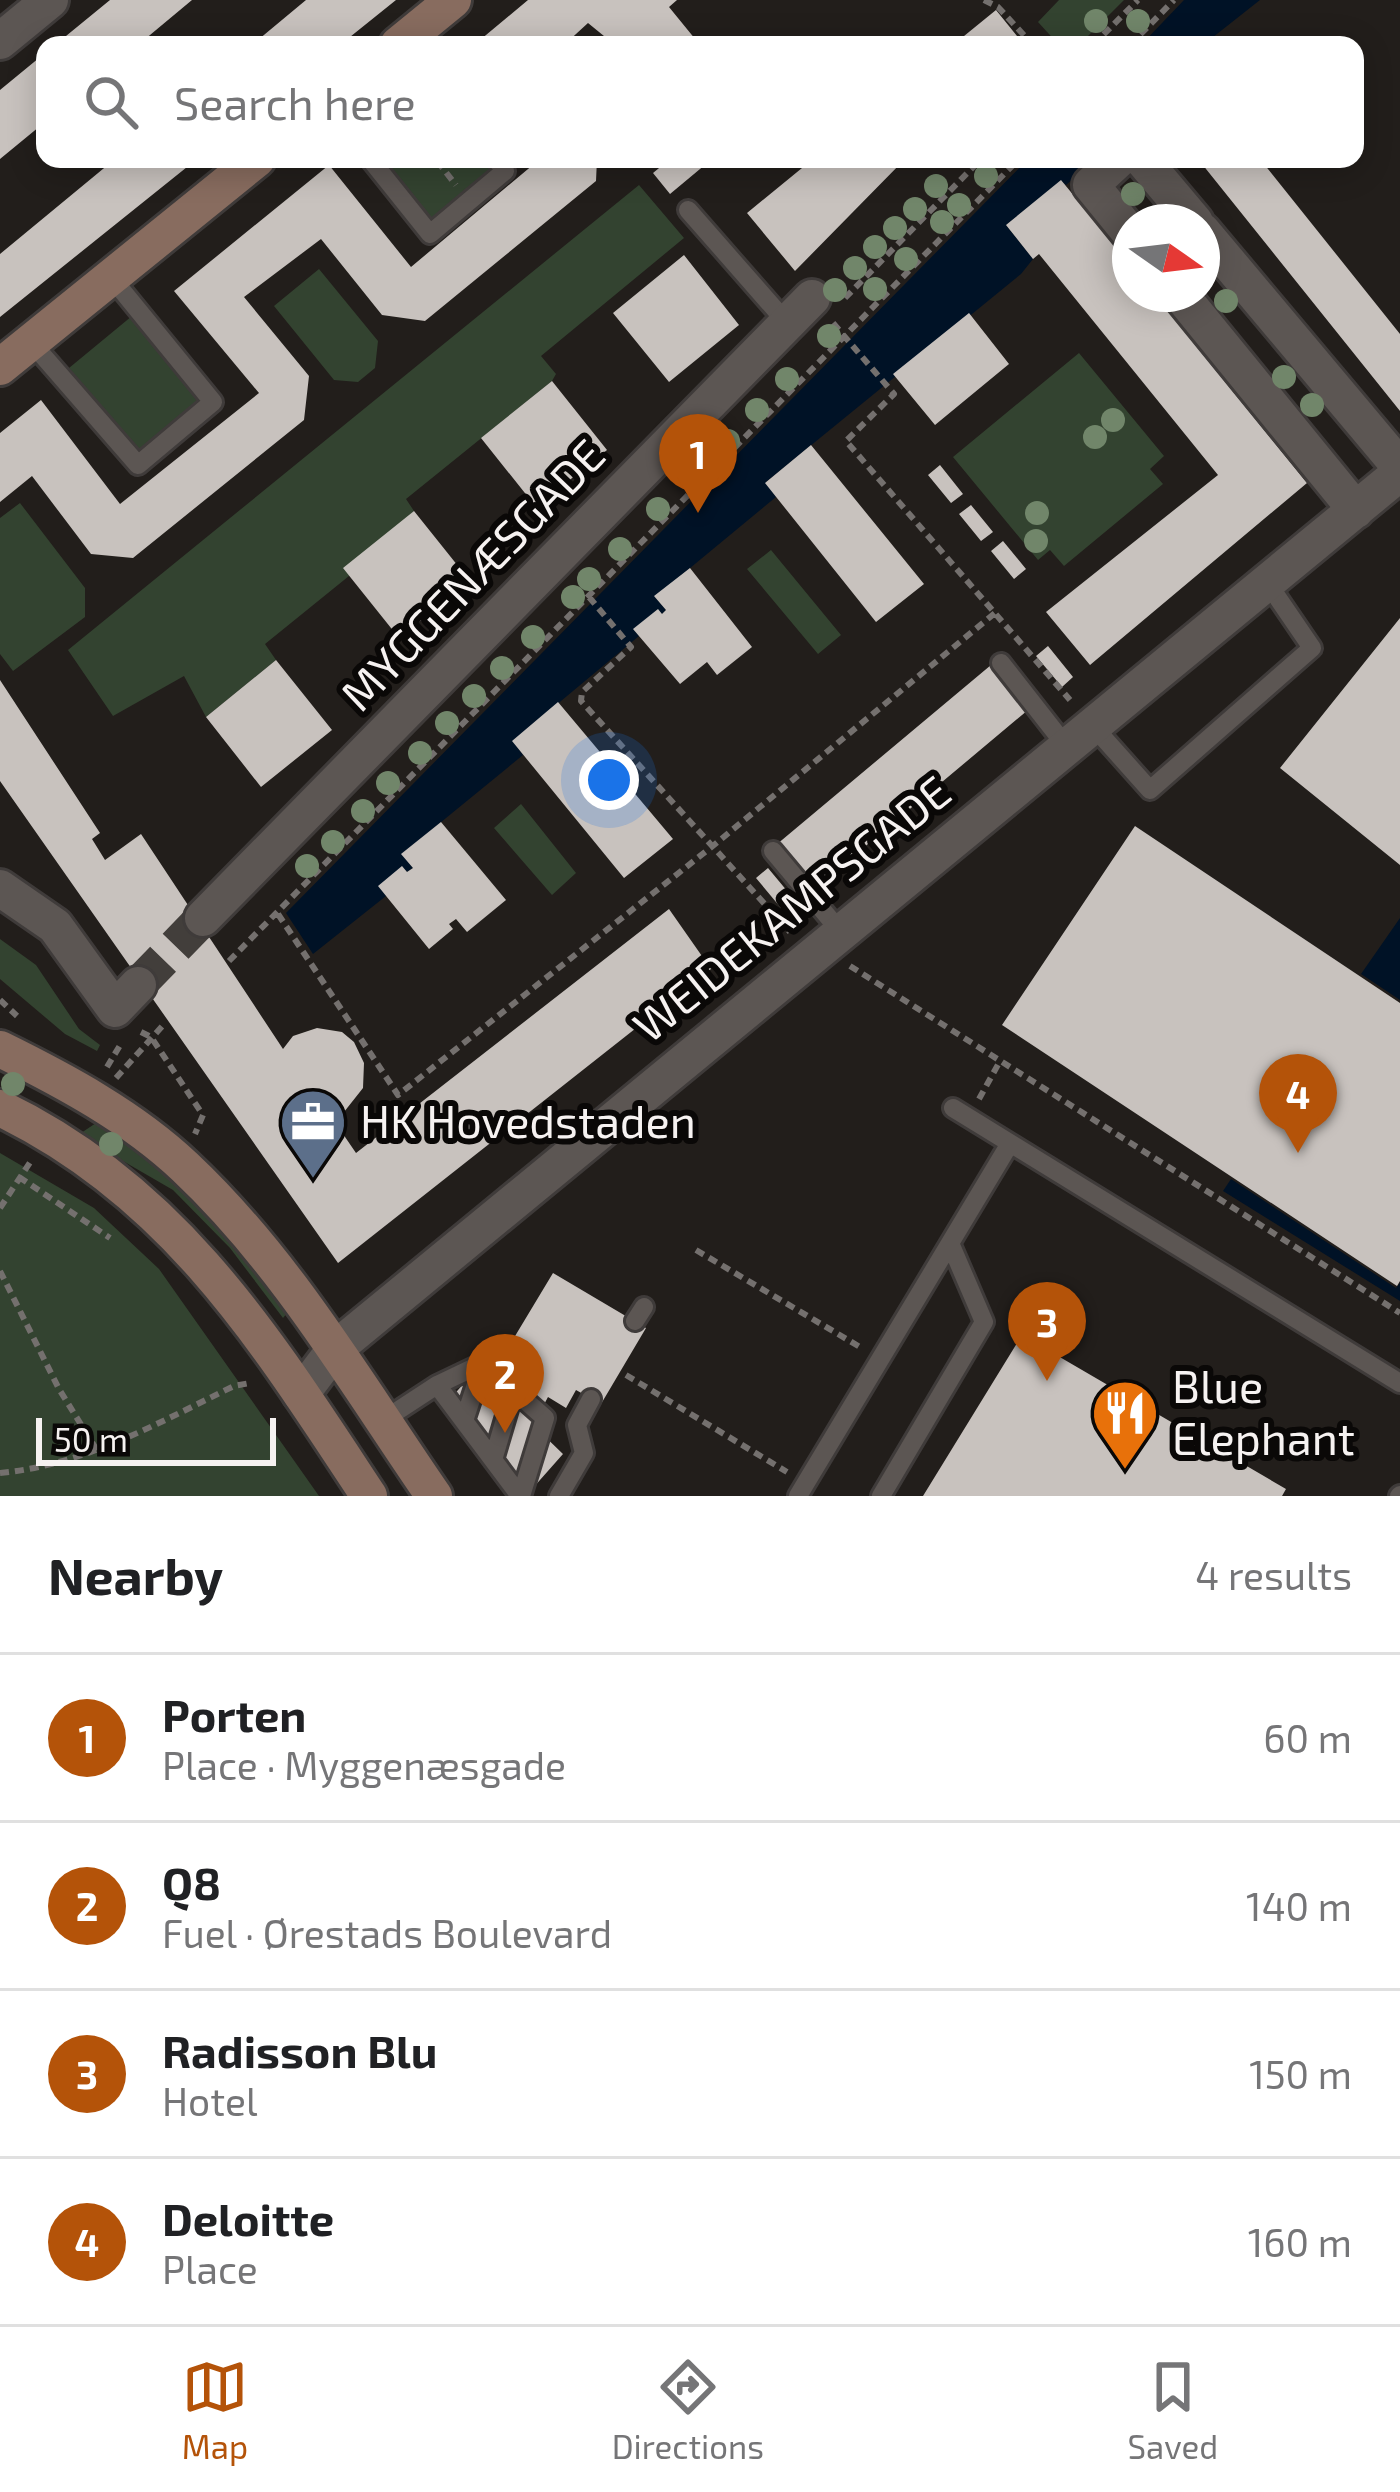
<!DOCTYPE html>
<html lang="en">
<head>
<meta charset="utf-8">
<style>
	body { margin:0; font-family:"Exo 2",sans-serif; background:#f6f6f6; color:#202124 }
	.compass { position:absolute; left:1112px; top:204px; width:108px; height:108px; border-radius:50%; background:#fff; box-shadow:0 6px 30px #0003; rotate:104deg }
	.scale { position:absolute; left:36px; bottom:30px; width:240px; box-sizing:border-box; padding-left:12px; border:6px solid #f6f2f1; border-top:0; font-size:33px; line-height:42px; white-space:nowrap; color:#f6f2f1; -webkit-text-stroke:9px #0a0807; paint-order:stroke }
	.you { position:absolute; left:609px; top:780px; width:42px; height:42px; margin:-30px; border:9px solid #fff; border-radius:50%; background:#1a73e8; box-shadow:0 0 0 18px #1a73e833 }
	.badge { display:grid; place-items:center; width:78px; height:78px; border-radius:50%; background:#b45309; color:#fff; font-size:39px; font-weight:700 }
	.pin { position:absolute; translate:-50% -99px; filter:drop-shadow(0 3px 6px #0008) }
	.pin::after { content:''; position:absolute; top:63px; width:42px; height:36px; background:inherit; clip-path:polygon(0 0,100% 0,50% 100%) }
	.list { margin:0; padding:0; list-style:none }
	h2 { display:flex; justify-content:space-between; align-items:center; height:156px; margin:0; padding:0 48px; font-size:51px }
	h2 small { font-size:39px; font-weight:400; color:#757577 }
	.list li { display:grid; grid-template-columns:78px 1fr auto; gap:36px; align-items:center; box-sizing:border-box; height:168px; padding:0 48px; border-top:3px solid #e0e0e0 }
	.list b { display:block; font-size:45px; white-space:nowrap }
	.list p { margin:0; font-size:39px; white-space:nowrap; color:#757577 }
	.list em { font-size:39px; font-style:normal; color:#757577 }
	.icon { flex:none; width:66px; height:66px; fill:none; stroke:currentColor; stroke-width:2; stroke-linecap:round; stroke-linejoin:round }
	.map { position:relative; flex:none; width:1400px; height:1496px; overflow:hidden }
	.search { position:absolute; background:#fff; box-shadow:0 6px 30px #0003; left:36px; right:36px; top:36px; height:132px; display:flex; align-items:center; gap:30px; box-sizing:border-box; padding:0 42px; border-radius:24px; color:#757577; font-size:45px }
	.sheet { height:828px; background:#fff }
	nav { display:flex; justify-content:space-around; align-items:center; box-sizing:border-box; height:168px; border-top:3px solid #e0e0e0; background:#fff; font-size:33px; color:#757577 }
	nav a { display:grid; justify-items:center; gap:6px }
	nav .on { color:#b45309 }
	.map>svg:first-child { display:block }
</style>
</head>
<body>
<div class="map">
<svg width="1400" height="1496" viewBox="0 0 1400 1496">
	<rect width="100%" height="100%" fill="#221e1b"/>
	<path fill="#334330" d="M1059,0H1124L1079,45H1059L1038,22Z
		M383,159H488L496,168L433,220Z
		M639,185L684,238L541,356L556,374L552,381L406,499L414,511L349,576L265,644L276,660L206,717L184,676L113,716L68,650Z
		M319,269L378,341L375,368L358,382L334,380L274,306Z
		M132,316L203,402L140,454L69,368Z
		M1079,353L1164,456L1150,469L1163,484L1064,566L1050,550L1038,560L953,457Z
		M20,503L85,588V617L13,671L0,654V518Z
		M771,550L841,635L818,654L747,569Z
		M521,804L576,873L552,895L494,828Z
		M0,939L36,965L79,1029L100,1045L97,1051L65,1034L0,979Z
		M99,1121C177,1180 230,1234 289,1311L283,1318L230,1248L173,1190L78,1135Z
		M0,1153L94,1208L159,1269L319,1496H0Z"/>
	<path fill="#001226" d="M1184,0H1260L1203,45H1141Z
		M1028,159H1072L1082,171L1066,185L1061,181L1006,225L1033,259L1021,274L766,482L776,497L655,597L666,610L662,614L657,610L634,630L639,636L513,741L523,755L402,854L413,868L407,872L402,867L379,886L386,896L313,954L286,913Z
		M1400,918V1000L1361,974Z
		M1231,1179L1396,1288L1400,1283V1301L1223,1191Z"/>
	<path fill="#c8c2be" d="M110,0H192L138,45H55Z
		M306,0H396L340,45H252Z
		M528,0H677L669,7L700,45H615L588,23L564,45H474Z
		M996,10L1021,41L1017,45H953Z
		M45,53V122L0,159V90Z
		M115,159H197L0,317V254Z
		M540,159H597L596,181L425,321L382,315L321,239L244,297L309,376L304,420L133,558L91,554L32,476L0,502V433L41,400L120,504L259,393L174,291L329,165L411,267Z
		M670,159H712L670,194L653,173Z
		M813,159H905L795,271L747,213Z
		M1198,159H1260L1400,334V411Z
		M1061,180L1130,264V294H1154L1307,483L1090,665L1046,612L1218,475L1039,254L1033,259L1006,225Z
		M684,255L739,325L669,382L613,313Z
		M969,313L1009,364L935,425L893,374Z
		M552,381L607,450L536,507L481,438Z
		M811,445L924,584L876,622L765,483Z
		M940,465L963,494L951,503L928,475Z
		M971,505L993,532L981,541L959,514Z
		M414,511L470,581L399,638L343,568Z
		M1003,541L1026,569L1014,579L991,551Z
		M690,568L752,647L717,675L707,662L680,684L633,629L658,609L662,614L666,610L654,596Z
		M1400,618V865L1280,768Z
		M1048,646L1073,677L1062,687L1036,656Z
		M276,660L332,730L261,787L206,717Z
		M991,665L1028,710L813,890L776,845Z
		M0,680L100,833L92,839L105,860L141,834L283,1049L293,1036L317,1028L342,1032L354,1042L364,1063L363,1088L344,1112L330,1115L356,1153L669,909L711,969L338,1263L0,781Z
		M558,702L673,839L624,878L512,741Z
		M441,822L506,900L467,932L456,919L449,924L453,929L429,949L378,886L402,866L407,872L413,868L401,854Z
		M1135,826L1400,1003V1281L1397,1286L1002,1025Z
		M768,868L793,898L781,908L756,878Z
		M553,1273L646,1328L601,1404L576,1390L566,1408L548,1397L533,1425L563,1454L532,1489L442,1408L474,1372L503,1398L515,1377L497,1366Z
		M1022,1335L1286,1489L1282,1496H923Z"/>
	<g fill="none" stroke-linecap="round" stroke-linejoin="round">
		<path stroke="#423e3b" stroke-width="36" stroke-dasharray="36 18" stroke-linecap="butt" d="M138,985L203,918"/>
		<g stroke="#3f3b3a" stroke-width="24">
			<path id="lane" d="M370,159L430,234L505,171L496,159
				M688,210L787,323
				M31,342L138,465L213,402L111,277
				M1001,663L1066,746
				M1092,725L1150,790L1312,648L1267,582
				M773,851L840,931
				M953,1108L1400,1383
				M635,1321L644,1307
				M437,1385L483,1363L545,1418L521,1496
				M382,1421L437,1385L520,1496
				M464,1421L483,1363
				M493,1460L514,1389
				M559,1496L584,1453L577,1425L591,1399
				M798,1496L1009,1145
				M881,1496L984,1322L950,1243
				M1399,1496L1400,1495"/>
		</g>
		<g stroke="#3f3b3a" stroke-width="42">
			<path id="street" d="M0,41L50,0
				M1119,159L1091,185L1130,233
				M1142,159L1195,222
				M1202,231L1400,467
				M1180,294L1356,510
				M0,888L55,926L115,1009L138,985
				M203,918L812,298
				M301,1394L335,1349L1400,473"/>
		</g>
		<g stroke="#3f3b3a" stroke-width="42">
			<path id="secondary" d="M398,45L453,0
				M0,367L257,159
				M0,1049C65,1081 132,1117 185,1167C286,1262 356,1383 434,1496
				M0,1108C175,1192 266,1340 369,1496"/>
		</g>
		<path stroke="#74706e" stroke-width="6" stroke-dasharray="9 6" stroke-linecap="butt" d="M984,0L998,7L1033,45
			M1093,45L1138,0
			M1130,45L1174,0
			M437,161L456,185
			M845,298L981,159
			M833,323L894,394L846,441L1070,700
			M589,597L631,647L582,692L581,701L790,932
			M278,914L398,1095L714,845L995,613
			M229,961L1019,159
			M850,966L1400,1313
			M0,1000L17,1016
			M141,1032L151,1037L203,1115L195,1134
			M107,1067L122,1042
			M116,1078L165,1023
			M979,1099L1000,1061
			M19,1177L110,1238
			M0,1208L31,1161
			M696,1250L860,1347
			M0,1271L59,1389L98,1452
			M626,1375L787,1472
			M0,1473C85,1465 158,1423 234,1386L250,1383"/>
		<use href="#lane" stroke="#5c5653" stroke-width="18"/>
		<use href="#street" stroke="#5c5653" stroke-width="36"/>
		<use href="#secondary" stroke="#886c5f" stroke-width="36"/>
	</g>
	<g fill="#71866a">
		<circle cx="1096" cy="21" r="12"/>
		<circle cx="1138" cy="21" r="12"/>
		<circle cx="986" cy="176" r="12"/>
		<circle cx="936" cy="186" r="12"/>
		<circle cx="1133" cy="194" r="12"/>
		<circle cx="959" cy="205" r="12"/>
		<circle cx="915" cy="209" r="12"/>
		<circle cx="942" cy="222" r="12"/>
		<circle cx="895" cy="228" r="12"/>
		<circle cx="875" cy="247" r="12"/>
		<circle cx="906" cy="259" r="12"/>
		<circle cx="855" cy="268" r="12"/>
		<circle cx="875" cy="289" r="12"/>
		<circle cx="835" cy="290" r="12"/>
		<circle cx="1226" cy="301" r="12"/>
		<circle cx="829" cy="336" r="12"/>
		<circle cx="1284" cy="377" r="12"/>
		<circle cx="787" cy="379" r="12"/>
		<circle cx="1312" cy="405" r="12"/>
		<circle cx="757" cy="410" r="12"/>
		<circle cx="1113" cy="420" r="12"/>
		<circle cx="1095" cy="437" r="12"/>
		<circle cx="728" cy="441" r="12"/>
		<circle cx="705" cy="463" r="12"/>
		<circle cx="658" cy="509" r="12"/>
		<circle cx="1037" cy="513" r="12"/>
		<circle cx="1036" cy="541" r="12"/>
		<circle cx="620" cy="549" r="12"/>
		<circle cx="589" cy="579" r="12"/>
		<circle cx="573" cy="597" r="12"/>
		<circle cx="533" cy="637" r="12"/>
		<circle cx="502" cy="668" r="12"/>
		<circle cx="474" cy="696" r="12"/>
		<circle cx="447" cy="723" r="12"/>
		<circle cx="420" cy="753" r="12"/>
		<circle cx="388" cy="783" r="12"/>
		<circle cx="363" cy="811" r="12"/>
		<circle cx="333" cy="842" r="12"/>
		<circle cx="307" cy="866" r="12"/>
		<circle cx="13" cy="1084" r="12"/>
		<circle cx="111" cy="1144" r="12"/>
	</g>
	<defs>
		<g id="office-pin" transform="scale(3.45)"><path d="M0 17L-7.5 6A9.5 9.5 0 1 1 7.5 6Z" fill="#5c6f8a" stroke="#0a0807"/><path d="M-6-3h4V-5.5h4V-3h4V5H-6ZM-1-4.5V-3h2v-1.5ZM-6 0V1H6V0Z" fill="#fff"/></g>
		<g id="restaurant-pin" transform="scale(3.45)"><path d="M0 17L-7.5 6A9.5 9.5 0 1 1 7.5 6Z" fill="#e8710a" stroke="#0a0807"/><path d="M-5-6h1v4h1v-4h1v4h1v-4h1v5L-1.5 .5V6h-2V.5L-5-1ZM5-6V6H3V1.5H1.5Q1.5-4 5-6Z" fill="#fff"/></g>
	</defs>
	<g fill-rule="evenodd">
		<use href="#office-pin" x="313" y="1122"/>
		<use href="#restaurant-pin" x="1125" y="1413"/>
	</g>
	<g text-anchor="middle" stroke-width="12" stroke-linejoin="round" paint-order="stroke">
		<g font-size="45" fill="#f6f2f1" stroke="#0a0807">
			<text transform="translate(473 575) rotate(-46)" y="16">MYGGENÆSGADE</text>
			<text transform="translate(792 909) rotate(-39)" y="16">WEIDEKAMPSGADE</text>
		</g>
		<g font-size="45" fill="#f6f2f1" stroke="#0a0807" text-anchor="start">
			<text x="360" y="1138">HK Hovedstaden</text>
			<text x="1172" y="1403">Blue<tspan x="1172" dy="52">Elephant</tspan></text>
		</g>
	</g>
</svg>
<svg class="compass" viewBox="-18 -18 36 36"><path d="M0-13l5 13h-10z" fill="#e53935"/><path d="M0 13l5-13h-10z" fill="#757577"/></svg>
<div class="scale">50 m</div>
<div class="you"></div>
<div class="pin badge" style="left:698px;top:513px">1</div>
<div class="pin badge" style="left:505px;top:1433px">2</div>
<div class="pin badge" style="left:1047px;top:1381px">3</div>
<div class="pin badge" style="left:1298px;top:1153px">4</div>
<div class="search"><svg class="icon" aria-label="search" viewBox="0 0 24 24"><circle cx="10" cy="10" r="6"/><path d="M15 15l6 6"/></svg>Search here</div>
</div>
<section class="sheet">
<h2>Nearby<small>4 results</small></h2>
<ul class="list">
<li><span class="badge">1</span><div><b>Porten</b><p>Place · Myggenæsgade</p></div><em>60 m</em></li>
<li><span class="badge">2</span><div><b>Q8</b><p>Fuel · Ørestads Boulevard</p></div><em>140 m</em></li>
<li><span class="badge">3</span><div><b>Radisson Blu</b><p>Hotel</p></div><em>150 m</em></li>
<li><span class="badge">4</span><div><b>Deloitte</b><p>Place</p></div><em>160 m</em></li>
</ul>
</section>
<nav>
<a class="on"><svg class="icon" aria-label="map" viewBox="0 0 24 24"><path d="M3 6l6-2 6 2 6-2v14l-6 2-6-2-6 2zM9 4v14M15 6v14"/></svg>Map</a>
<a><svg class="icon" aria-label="directions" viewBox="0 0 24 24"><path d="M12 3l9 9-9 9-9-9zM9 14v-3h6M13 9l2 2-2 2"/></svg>Directions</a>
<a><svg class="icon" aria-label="saved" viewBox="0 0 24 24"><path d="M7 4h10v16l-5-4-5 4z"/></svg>Saved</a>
</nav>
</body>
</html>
